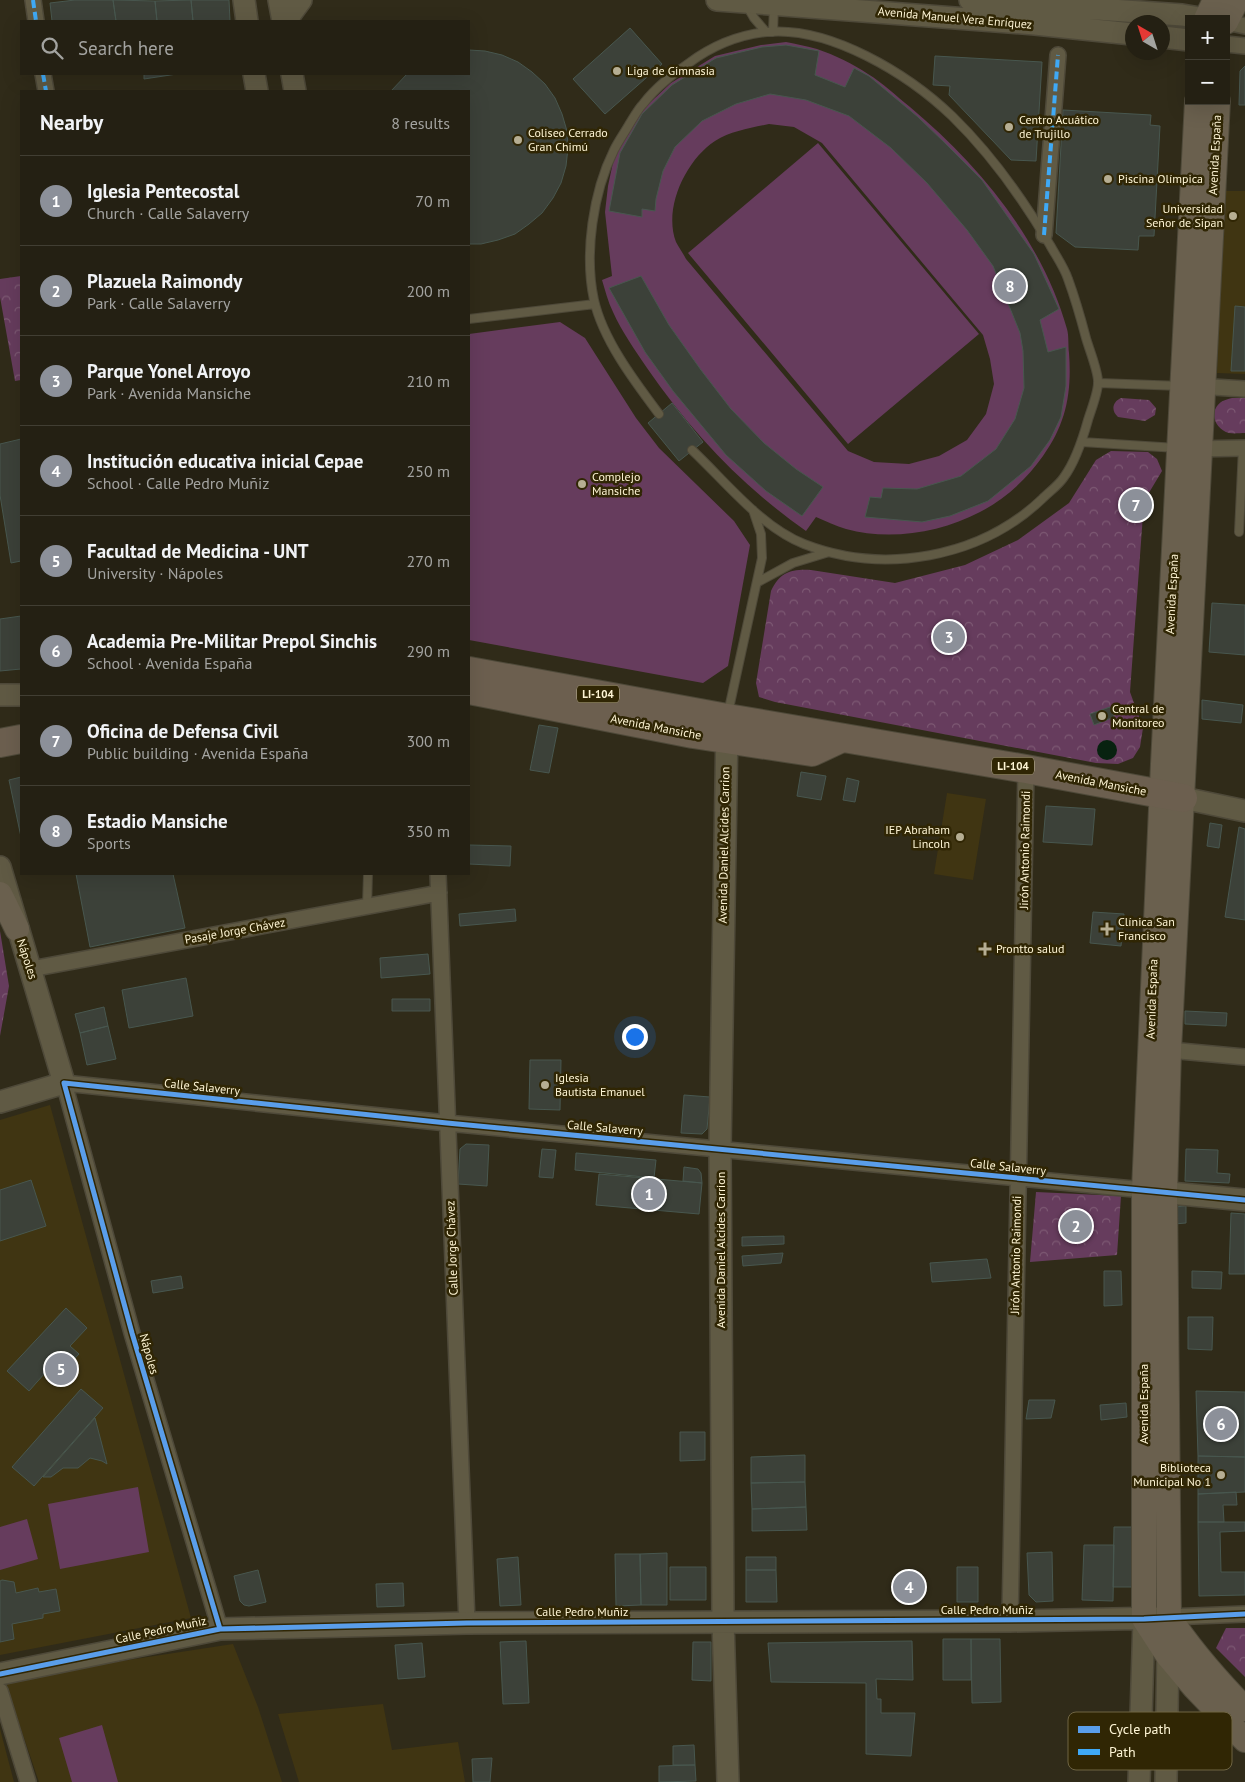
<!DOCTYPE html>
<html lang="en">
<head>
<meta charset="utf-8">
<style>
	body { margin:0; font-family:"PT Sans",sans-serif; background:#302d21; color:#f1f3f6 }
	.controls { position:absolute; right:15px; top:15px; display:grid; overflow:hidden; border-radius:0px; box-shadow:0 5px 20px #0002 }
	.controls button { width:45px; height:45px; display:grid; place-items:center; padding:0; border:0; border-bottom:1px solid #413e33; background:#242013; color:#f1f3f6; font:25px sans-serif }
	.compass { position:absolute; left:1125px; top:15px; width:45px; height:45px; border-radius:50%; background:#242013; box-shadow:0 5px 20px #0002; rotate:321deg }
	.you { position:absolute; left:634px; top:1036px; width:18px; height:18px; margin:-12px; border:4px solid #fff; border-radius:50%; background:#1a73e8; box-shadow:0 0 0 8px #1a73e833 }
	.badge { display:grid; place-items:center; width:32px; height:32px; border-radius:50%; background:#8c9099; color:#fff; font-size:16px; font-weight:700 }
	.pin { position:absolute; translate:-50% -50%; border:2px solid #fff; box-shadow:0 1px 5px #0006 }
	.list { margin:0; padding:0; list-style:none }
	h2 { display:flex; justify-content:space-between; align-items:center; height:65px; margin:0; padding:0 20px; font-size:21px }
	h2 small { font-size:16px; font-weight:400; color:#a3a3a0 }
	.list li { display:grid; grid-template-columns:32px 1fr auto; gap:15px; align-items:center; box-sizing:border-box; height:90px; padding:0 20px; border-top:1px solid #413e33 }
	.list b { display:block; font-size:19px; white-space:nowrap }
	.list p { margin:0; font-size:16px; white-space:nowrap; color:#a3a3a0 }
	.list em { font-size:16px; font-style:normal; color:#a3a3a0 }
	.icon { flex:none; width:28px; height:28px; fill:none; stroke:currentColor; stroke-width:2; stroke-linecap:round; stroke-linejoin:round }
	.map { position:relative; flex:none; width:1245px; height:1782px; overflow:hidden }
	.search { position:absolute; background:#242013; box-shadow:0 5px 20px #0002; left:20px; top:20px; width:450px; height:55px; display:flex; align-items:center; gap:12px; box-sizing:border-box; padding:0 18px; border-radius:0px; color:#a3a3a0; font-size:19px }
	.panel { position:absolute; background:#242013; box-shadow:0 5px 20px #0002; left:20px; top:90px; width:450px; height:785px; border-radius:0px }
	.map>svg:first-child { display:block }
</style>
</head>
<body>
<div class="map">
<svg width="1245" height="1782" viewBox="0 0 1245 1782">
	<defs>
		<pattern id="park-crowns" width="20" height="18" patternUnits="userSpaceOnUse" patternTransform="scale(1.25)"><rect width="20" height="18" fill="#663c5d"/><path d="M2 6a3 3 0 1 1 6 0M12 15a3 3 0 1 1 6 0" fill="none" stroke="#7d5973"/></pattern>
	</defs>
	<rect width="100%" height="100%" fill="#302b19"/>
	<path fill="#403512" d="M1223,191H1245V374L1217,373Z
		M947,793L986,799L973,880L934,874Z
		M50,1105L191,1618L0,1655V1120Z
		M233,1644L258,1707L282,1782H39L4,1679Z
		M383,1704L392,1750L458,1742L465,1782H299L278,1714Z
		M0,1729L14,1782H0Z"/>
	<path fill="#663c5d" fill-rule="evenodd" d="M786,42C796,44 807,46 817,49C835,55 853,64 868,74C883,83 896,96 910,107C979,165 1042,240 1067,329C1069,336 1068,345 1069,353C1072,393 1066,424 1043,456C1027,479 1004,500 980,512C940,533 889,541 846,529C836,526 826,521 816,517L806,531C742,486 692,433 647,368C635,350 622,332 613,312C608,302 605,290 602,280L612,276L605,212L608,186L615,153L640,112L671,83L715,56L761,45ZM769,124L794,127L822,143L983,335L990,359L994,384L986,414L967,440L939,456L909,464L874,462L848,451L686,259C683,253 679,248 676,242C663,208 686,160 715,141C731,131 750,128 769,124Z
		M818,143L979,334L848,444L688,253Z
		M560,322L585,338L636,418L659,448L734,521L750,545L728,666L703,683L469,640V334Z
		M138,1487L149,1552L60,1569L48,1504Z
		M27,1519L38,1559L0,1570V1527Z
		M102,1725L118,1782H72L59,1738Z"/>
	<path fill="url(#park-crowns)" d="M21,276V380L15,381L0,297V279Z
		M1121,398L1149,400L1156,408L1155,415L1145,421L1118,417C1111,411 1112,402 1121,398Z
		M1232,398H1245V433C1240,433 1234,434 1229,433C1215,429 1208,412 1221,402C1224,400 1228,399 1232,398Z
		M1111,451L1148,452L1157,459L1162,471L1144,501L1130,692L1143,728L1140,747L1133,758L1118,764L1096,763L775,702L759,697L756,683L771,591C780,572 791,569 811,570L895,583L965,565L1018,540L1069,503L1096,460Z
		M0,931L9,986L0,1036Z
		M1036,1192L1121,1196L1117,1255L1030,1262Z
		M1226,1628H1245V1677L1216,1648Z"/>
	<path fill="#082210" d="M1097 750a10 10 0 1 1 20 0a10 10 0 1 1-20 0Z"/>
	<path fill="#3c4139" stroke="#48574f" d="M75,0H113L116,21H52L50,3Z
		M113,0L155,1L157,21H116Z
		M191,0H229L230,21H193Z
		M191,0L193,21H157L155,1Z
		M630,28L662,64L605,114L573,79Z
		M786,45L819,51L815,75L845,87L854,68L869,76L918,117L946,144L982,180L1034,254L1059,309L1040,320L1048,352L1066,347V386L1061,417L1050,440L1031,466L988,501L950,516L922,522L865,517L870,497L881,498L883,488L917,489L961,476L996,449L1015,419L1024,388L1023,351L1020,333L993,266L967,230L927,183L891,148L849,116L806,100L770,94L736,104L702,121L675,147L663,171L656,199L655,211L642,209V217L609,211L620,153L642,114L672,85L716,58L762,47Z
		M469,50L485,51L502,55L518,62L532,72L545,84L555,98L562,114L567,131L568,148L566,166L561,183L553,198L542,213L529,224L515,234L498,240L481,244H469V91H391L407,74H469Z
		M935,56L1042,62L1036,161L1011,160L949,95L950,86L933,85Z
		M1245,66V105H1239L1240,71Z
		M144,74H177L144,79Z
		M1063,110L1151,115L1150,125L1160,126L1154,236H1139L1138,250L1075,247L1056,233Z
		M641,276L669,325L701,370L731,409L764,443L796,469L823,487L802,516L766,491L726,455L673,391L645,352L609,288Z
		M1235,306L1245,307V371H1231Z
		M672,403L703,442L679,461L648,423Z
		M21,439V561L11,563L0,495V444Z
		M1212,603L1245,605V655L1209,652Z
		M21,616V669L0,671V619Z
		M1202,700L1243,705L1241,723L1202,719Z
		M1110,707L1114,717L1094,725L1090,714Z
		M539,725L558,728L549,773L530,770Z
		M801,772L826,776L821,800L797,796Z
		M21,777V837L9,780Z
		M847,778L859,781L855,802L843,800Z
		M1046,806L1095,809L1092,845L1043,842Z
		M1210,823L1222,825L1219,848L1207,846Z
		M1239,827L1245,829V920L1225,917Z
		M469,845L511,846L510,866L469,864Z
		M76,874H173L185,928L90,947Z
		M515,909L516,921L460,926L459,914Z
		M1093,912L1124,914L1121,946L1090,943Z
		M428,954L430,974L381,978L380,958Z
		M186,978L193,1016L129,1028L122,990Z
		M392,999H430V1011H392Z
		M104,1007L108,1026L80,1033L75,1014Z
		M1185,1011L1227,1013L1226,1026L1185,1024Z
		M108,1026L116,1059L87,1065L80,1033Z
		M530,1060H561L560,1110L529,1109Z
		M684,1095L710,1097L707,1129L702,1134L681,1133Z
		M466,1144L489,1145L487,1186L458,1184L460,1149Z
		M542,1149L556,1150L553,1178L539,1177Z
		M1186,1149L1218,1150L1217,1173L1230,1174L1229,1183L1185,1181Z
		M576,1153L656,1160L654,1178L575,1170Z
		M684,1167L698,1169L701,1173L702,1183L683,1181Z
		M599,1174L702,1183L699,1214L596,1205Z
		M31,1180L46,1226L0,1241V1190Z
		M1186,1206V1223L1174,1224V1207Z
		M1231,1213L1245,1214V1274H1229Z
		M784,1236V1244L742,1246V1237Z
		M783,1253L781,1263L743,1266L742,1256Z
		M987,1259L991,1278L932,1282L930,1263Z
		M1104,1271H1121L1122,1305L1104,1306Z
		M1192,1271L1222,1272L1221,1289L1192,1288Z
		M181,1276L183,1288L153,1293L151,1281Z
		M66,1308L87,1328L70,1346L79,1354L54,1381L45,1373L29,1391L7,1371Z
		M1188,1317H1213L1212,1350L1188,1349Z
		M81,1389L103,1408L34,1486L12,1467Z
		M1196,1391L1245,1392V1457L1198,1456Z
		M1029,1400H1055L1051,1418L1026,1419Z
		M1126,1403L1127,1417L1101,1420L1100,1405Z
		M95,1418L107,1464L102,1461L90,1458L78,1468H63L51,1477H43Z
		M680,1432H705V1460L680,1461Z
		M805,1455V1482L751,1483V1457Z
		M1198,1456L1245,1457V1492L1198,1494Z
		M805,1482L806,1507L752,1509L751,1483Z
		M1236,1492L1237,1505H1223L1224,1522H1198V1494Z
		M806,1507L807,1530L752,1531V1509Z
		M1198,1522H1245V1531L1220,1532L1221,1572H1245V1595L1199,1596Z
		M1114,1527H1136L1134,1587H1113Z
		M1084,1545H1114L1113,1601L1082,1600Z
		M1052,1552L1053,1601L1036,1602L1029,1595L1027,1553Z
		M667,1553V1605H641L640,1554Z
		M615,1554H640L641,1605L616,1606Z
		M518,1557L521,1605L500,1606L497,1559Z
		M746,1557H776V1570H746Z
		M670,1567H706V1600H670Z
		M957,1567H978V1602H957Z
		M258,1570L266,1602L249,1606L244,1605L240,1601L234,1576Z
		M746,1570H776L777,1602H746Z
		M2,1580L14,1582L16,1593L38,1588L39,1592L56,1589L60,1611L43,1614V1618L12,1624L14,1639L0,1642V1581Z
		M403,1583L404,1606L377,1607L376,1584Z
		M943,1639H971V1680H943Z
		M971,1639H1000L1001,1702L972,1703Z
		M526,1641L529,1703L503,1704L500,1642Z
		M912,1641L913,1680L876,1679L877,1699H881V1713H915L911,1756L866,1754V1683L771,1682L768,1643Z
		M693,1642H711V1681L692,1680Z
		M422,1643L425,1677L398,1679L395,1645Z
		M694,1745L695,1765H673V1746Z
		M492,1758L490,1782H473L472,1759Z
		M695,1765L696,1781L659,1782V1766Z"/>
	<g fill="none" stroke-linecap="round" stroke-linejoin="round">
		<g stroke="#4e4939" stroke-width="10">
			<path id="lane" d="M747,6L754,18L766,32
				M773,32L774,6
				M469,319L595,304
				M1099,383L1181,386
				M659,414C635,382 603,340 594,300C584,254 593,192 614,150C619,140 625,132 630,123C634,117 638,109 643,104C656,87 672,75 689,63C712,46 737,35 767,32C830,26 908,74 952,116C991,154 1023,199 1050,245C1056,256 1064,267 1068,279C1075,298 1081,319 1086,338C1089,349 1099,373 1098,383C1098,393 1091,410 1088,420C1083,438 1075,462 1064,477C1059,485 1049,492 1042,499C980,558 884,575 804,544C761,527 726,482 692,450
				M1082,442L1177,448
				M1239,532L1243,448
				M758,582L793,563L829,552
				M728,713L762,558L761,534L753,510
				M367,906L368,874"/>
		</g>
		<g stroke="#4e4939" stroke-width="18">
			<path id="street" d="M33,0L36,21
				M1226,22L1245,26
				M1226,44L1245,46
				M43,74L46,91
				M1044,235L1058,55
				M1197,386L1245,389
				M1193,449L1245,448
				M438,874L467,1623
				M31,969L439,893
				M1169,1050L1245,1057
				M1169,1617L1245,1614
				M1010,1621L1026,769
				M220,1629L132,1333L64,1083L447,1123L1144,1190
				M0,1691L28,1782"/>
		</g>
		<g stroke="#4e4939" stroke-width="24">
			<path id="secondary" d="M244,0L247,21
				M279,0L283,21
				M717,0L1035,24L1132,34
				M970,0L1182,15L1206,19
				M289,21L290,15L301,0
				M1162,37L1189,40
				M254,74L257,91
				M292,74L295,91
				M0,695H21
				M727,725L720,1149L723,1621L728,1782
				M1183,798L1245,811
				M0,867L64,1083L0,1102
				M1149,1191L1245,1200
				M0,1674L220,1629L467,1623L1010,1621L1161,1618
				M1139,1782L1144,1619
				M1166,1782L1168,1645"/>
		</g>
		<g stroke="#4e4939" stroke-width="26">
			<path id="primary" d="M1206,19L1215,0
				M1226,22L1237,0
				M1197,101L1163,764L1144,1190V1619L1168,1656L1195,1688L1245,1740
				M1218,101L1169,1050L1165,1192L1169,1617C1191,1651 1217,1680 1245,1709
				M0,894L17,929"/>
		</g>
		<g stroke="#4e4939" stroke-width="30">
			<path id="highway" d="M469,671L727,718L1026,769L1183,798
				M469,690L693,734L812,752L842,738
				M0,743L21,739"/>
		</g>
		<use href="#lane" stroke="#605a44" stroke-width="8"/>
		<use href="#street" stroke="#605a44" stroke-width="15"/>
		<use href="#secondary" stroke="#605a44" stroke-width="21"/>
		<use href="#primary" stroke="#6a604e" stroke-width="24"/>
		<use href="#highway" stroke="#6c5f4f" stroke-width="28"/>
		<path stroke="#3fa9f5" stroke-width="4" stroke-dasharray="8 4" stroke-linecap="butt" d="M33,0L36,21
			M43,74L46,91
			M1044,235L1058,55"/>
		<g stroke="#302604" stroke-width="8">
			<path id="cycleway" d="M220,1629L132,1333L64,1083L447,1123L1245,1200
				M0,1674L220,1629L467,1623L1144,1619L1245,1614"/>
		</g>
		<use href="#cycleway" stroke="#5a9eea" stroke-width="5"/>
	</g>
	<g fill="#b6ae93" stroke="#302604" stroke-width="2">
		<circle cx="617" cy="71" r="5"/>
		<circle cx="1009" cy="127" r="5"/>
		<circle cx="518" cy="140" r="5"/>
		<circle cx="1108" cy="179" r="5"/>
		<circle cx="1233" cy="216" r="5"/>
		<circle cx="582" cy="484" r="5"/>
		<circle cx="1102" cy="716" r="5"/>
		<circle cx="960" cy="837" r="5"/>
		<path d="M1104.5 921.5h5v5h5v5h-5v5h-5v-5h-5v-5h5z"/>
		<path d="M982.5 941.5h5v5h5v5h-5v5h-5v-5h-5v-5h5z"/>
		<circle cx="545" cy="1085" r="5"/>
		<circle cx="1221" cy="1475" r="5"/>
	</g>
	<g text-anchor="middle" stroke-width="5" stroke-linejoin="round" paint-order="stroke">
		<g fill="#302604" stroke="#c0b796" stroke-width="1">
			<rect x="577" y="685.5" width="42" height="17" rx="4"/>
			<rect x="992" y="757.5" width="42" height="17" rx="4"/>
		</g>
		<g font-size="11" font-weight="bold" fill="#fef5d5">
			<text x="598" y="698">LI-104</text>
			<text x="1013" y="770">LI-104</text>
		</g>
		<g font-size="12" fill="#fef5d5" stroke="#302604">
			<text transform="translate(955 18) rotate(5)" y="4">Avenida Manuel Vera Enríquez</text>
			<text transform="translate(1215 155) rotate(-87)" y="4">Avenida España</text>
			<text transform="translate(1172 594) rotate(-87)" y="4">Avenida España</text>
			<text transform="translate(656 727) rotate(11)" y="4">Avenida Mansiche</text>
			<text transform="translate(1101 783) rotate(11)" y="4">Avenida Mansiche</text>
			<text transform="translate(724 845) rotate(-89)" y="4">Avenida Daniel Alcides Carrion</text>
			<text transform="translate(1025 850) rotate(-89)" y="4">Jirón Antonio Raimondi</text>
			<text transform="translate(235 931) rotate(-10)" y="4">Pasaje Jorge Chávez</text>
			<text transform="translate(27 959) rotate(72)" y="4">Nápoles</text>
			<text transform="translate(1152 999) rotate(-88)" y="4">Avenida España</text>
			<text transform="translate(202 1087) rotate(6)" y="4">Calle Salaverry</text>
			<text transform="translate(605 1128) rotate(5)" y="4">Calle Salaverry</text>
			<text transform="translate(1008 1167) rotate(6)" y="4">Calle Salaverry</text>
			<text transform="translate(452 1248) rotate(-92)" y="4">Calle Jorge Chávez</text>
			<text transform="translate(721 1250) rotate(-90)" y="4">Avenida Daniel Alcides Carrion</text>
			<text transform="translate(1016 1255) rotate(-89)" y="4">Jirón Antonio Raimondi</text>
			<text transform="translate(149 1354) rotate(74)" y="4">Nápoles</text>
			<text transform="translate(1144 1404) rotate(-90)" y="4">Avenida España</text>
			<text x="987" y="1614">Calle Pedro Muñiz</text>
			<text x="582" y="1616">Calle Pedro Muñiz</text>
			<text transform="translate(161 1630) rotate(-12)" y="4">Calle Pedro Muñiz</text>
		</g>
		<g font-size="12" fill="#fef5d5" stroke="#302604" text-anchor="start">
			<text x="627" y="75">Liga de Gimnasia</text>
			<text x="1019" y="124">Centro Acuático<tspan x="1019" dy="14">de Trujillo</tspan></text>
			<text x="528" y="137">Coliseo Cerrado<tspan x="528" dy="14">Gran Chimú</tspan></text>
			<text x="1118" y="183">Piscina Olímpica</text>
			<text x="1223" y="213" text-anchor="end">Universidad<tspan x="1223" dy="14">Señor de Sipan</tspan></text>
			<text x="592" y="481">Complejo<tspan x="592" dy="14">Mansiche</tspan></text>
			<text x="1112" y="713">Central de<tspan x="1112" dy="14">Monitoreo</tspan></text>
			<text x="950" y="834" text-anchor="end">IEP Abraham<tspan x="950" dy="14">Lincoln</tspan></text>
			<text x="1118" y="926">Clínica San<tspan x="1118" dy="14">Francisco</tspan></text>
			<text x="996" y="953">Prontto salud</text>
			<text x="555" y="1082">Iglesia<tspan x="555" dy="14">Bautista Emanuel</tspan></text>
			<text x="1211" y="1472" text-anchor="end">Biblioteca<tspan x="1211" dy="14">Municipal No 1</tspan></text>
		</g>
	</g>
	<rect x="1068" y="1712" width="164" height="58" rx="8" fill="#302604" stroke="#6e6443" stroke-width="1"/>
	<rect x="1078" y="1726" width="22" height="7" fill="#5a9eea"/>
	<rect x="1078" y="1749" width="22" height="6" fill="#3fa9f5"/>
	<g font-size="14" fill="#fef5d5">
		<text x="1109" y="1734">Cycle path</text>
		<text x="1109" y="1757">Path</text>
	</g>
</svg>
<div class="controls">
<button>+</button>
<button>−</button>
</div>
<svg class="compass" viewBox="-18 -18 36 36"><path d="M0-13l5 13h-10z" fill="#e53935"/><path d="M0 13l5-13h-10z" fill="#a3a3a0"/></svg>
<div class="you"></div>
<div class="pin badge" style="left:649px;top:1194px">1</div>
<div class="pin badge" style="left:1076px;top:1226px">2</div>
<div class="pin badge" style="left:949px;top:637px">3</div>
<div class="pin badge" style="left:909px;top:1587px">4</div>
<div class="pin badge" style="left:61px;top:1369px">5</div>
<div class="pin badge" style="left:1221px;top:1424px">6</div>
<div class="pin badge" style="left:1136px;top:505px">7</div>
<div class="pin badge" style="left:1010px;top:286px">8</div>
<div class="search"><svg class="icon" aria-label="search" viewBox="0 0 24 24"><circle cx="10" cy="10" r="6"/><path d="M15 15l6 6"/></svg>Search here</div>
<section class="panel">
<h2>Nearby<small>8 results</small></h2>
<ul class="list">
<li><span class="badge">1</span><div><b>Iglesia Pentecostal</b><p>Church · Calle Salaverry</p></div><em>70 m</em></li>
<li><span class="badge">2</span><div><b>Plazuela Raimondy</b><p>Park · Calle Salaverry</p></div><em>200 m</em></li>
<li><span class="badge">3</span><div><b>Parque Yonel Arroyo</b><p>Park · Avenida Mansiche</p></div><em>210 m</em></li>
<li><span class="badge">4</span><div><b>Institución educativa inicial Cepae</b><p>School · Calle Pedro Muñiz</p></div><em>250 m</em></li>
<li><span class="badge">5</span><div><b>Facultad de Medicina - UNT</b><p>University · Nápoles</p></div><em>270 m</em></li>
<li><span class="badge">6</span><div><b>Academia Pre-Militar Prepol Sinchis</b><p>School · Avenida España</p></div><em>290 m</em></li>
<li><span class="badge">7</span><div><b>Oficina de Defensa Civil</b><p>Public building · Avenida España</p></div><em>300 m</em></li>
<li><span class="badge">8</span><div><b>Estadio Mansiche</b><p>Sports</p></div><em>350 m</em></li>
</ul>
</section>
</div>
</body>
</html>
